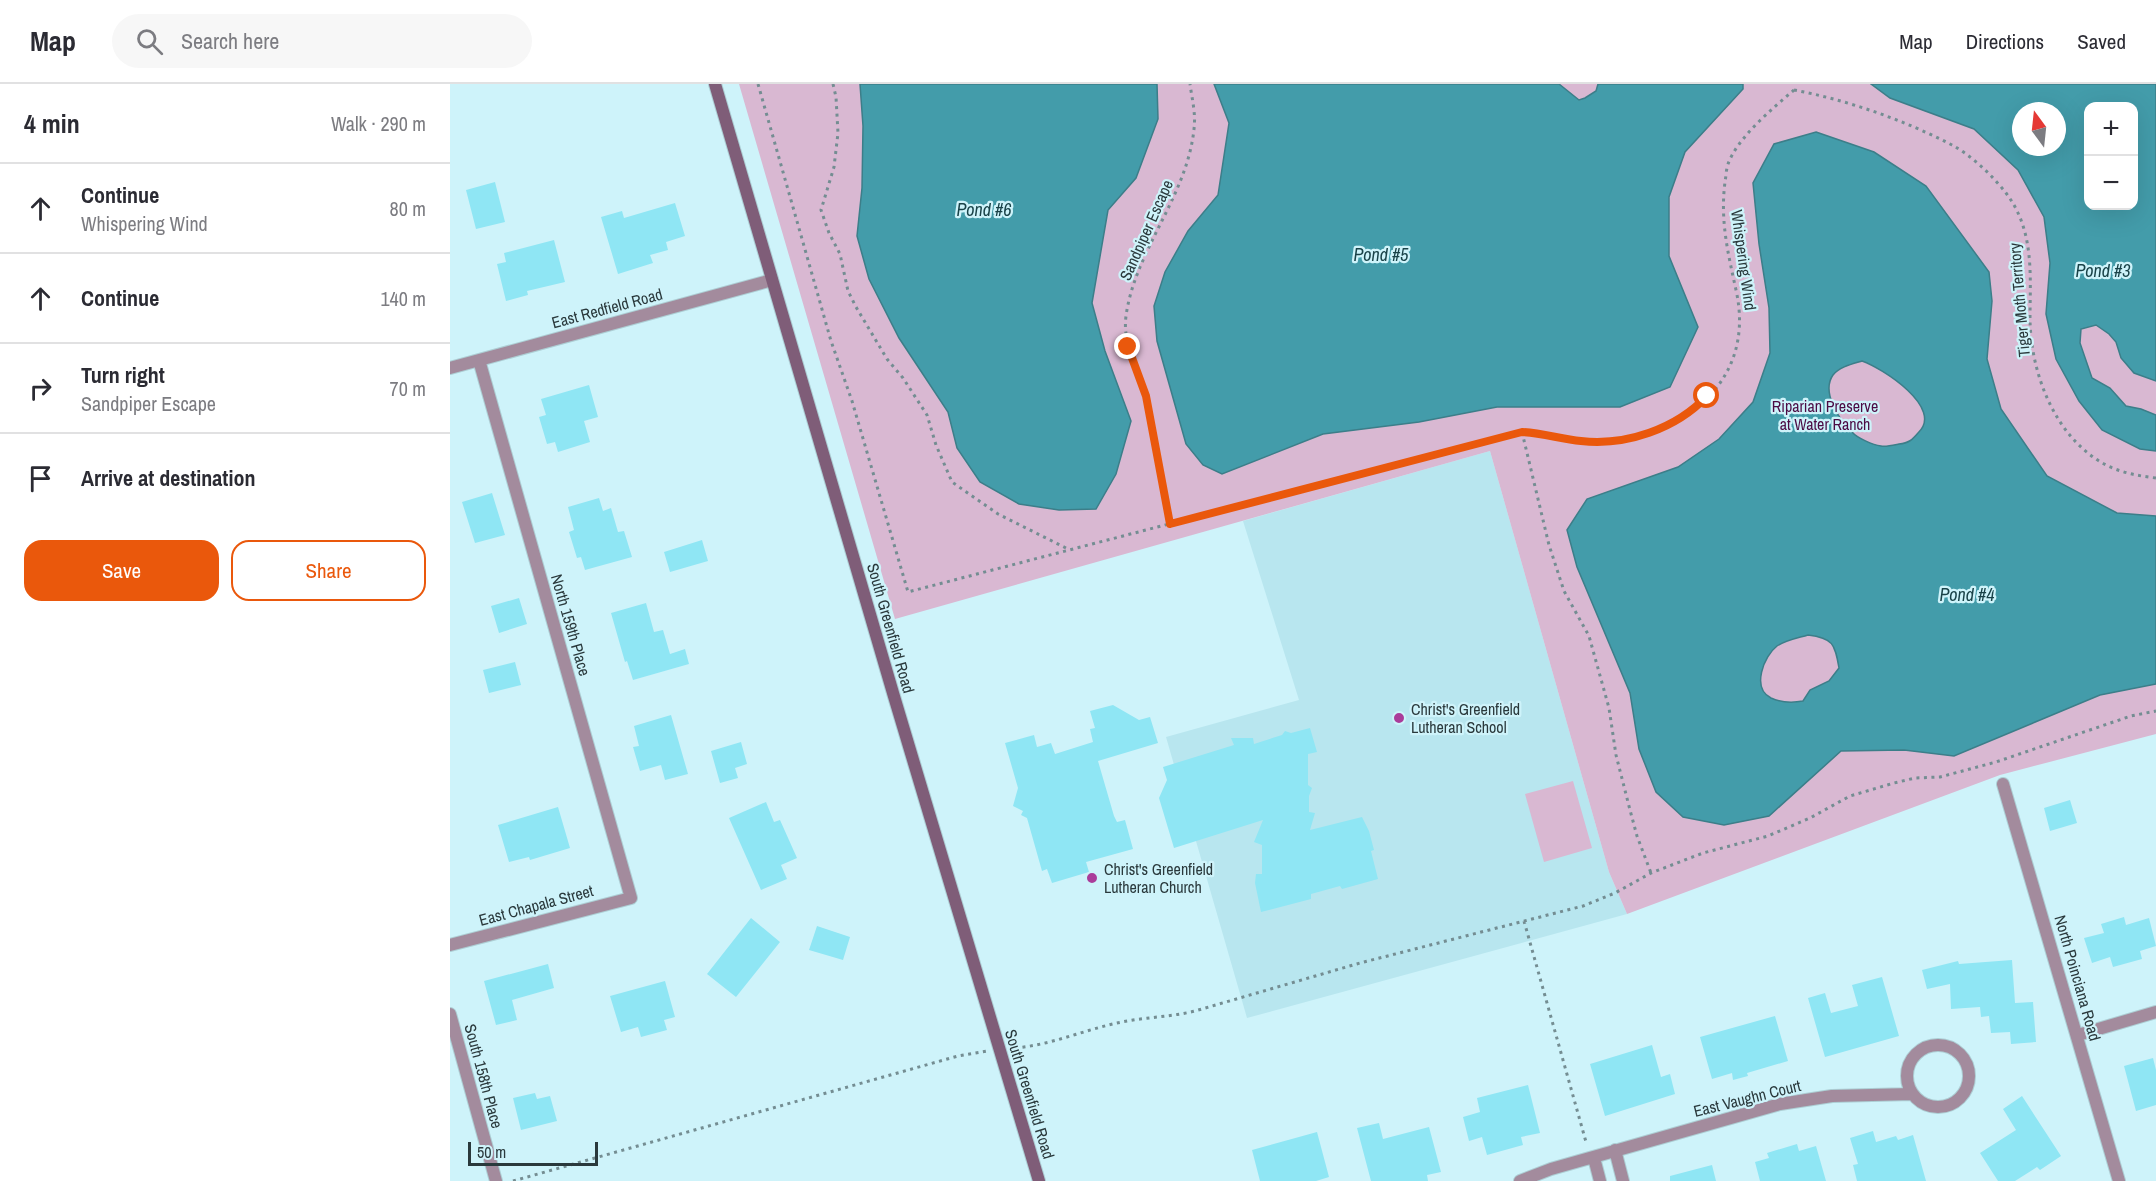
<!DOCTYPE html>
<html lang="en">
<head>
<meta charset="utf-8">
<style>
	body { margin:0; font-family:"Archivo Narrow",sans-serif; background:#f7f7f7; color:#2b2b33 }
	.controls { position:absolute; right:18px; top:18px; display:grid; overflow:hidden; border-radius:12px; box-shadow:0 6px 24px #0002 }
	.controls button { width:54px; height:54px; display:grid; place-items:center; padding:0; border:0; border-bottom:2px solid #e1e1e2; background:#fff; color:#2b2b33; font:30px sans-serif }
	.compass { position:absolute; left:1562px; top:18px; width:54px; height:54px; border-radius:50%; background:#fff; box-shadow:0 6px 24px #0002; rotate:345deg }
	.scale { position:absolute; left:18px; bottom:15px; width:130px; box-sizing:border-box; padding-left:6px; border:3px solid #2a393c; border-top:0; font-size:16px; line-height:21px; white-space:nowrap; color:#2a393c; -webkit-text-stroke:4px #cef3fa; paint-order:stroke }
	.stop { position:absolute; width:18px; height:18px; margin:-14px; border:4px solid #ea580c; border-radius:50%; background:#fff }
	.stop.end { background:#ea580c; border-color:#fff; box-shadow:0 2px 6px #0008 }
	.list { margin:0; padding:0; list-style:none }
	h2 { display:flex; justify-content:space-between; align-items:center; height:78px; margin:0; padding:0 24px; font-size:26px }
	h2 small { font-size:20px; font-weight:400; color:#7c7c81 }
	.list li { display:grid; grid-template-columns:39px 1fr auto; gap:18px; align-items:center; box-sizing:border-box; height:90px; padding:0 24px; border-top:2px solid #e1e1e2 }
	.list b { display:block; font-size:22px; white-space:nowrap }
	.list p { margin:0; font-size:20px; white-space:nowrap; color:#7c7c81 }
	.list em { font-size:20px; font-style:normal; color:#7c7c81 }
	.actions { display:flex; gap:12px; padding:18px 24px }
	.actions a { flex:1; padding:14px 0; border:2px solid #ea580c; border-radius:18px; text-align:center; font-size:21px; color:#ea580c }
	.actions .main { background:#ea580c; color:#fff }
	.icon { flex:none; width:33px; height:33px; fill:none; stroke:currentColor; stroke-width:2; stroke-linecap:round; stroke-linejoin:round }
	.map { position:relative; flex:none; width:1706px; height:1097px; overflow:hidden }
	header { display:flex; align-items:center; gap:36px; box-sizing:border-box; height:84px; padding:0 30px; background:#fff; border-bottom:2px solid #e1e1e2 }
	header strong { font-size:28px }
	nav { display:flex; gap:33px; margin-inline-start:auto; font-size:21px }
	.search { width:420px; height:54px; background:#f7f7f7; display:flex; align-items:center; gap:15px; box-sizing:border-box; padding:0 21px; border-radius:33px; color:#7c7c81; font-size:22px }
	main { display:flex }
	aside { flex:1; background:#fff }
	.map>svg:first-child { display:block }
</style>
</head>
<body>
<header>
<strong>Map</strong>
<div class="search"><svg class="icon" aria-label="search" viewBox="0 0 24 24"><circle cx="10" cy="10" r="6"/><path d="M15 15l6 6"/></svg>Search here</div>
<nav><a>Map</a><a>Directions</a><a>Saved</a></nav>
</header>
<main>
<aside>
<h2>4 min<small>Walk · 290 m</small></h2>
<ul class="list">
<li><svg class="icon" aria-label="ahead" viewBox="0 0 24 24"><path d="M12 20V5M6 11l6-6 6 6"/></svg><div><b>Continue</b><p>Whispering Wind</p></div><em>80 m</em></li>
<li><svg class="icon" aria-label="ahead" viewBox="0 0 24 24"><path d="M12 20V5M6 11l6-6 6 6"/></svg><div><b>Continue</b></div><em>140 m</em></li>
<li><svg class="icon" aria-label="right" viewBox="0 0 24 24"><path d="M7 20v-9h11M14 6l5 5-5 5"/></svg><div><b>Turn right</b><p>Sandpiper Escape</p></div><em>70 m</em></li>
<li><svg class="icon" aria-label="arrive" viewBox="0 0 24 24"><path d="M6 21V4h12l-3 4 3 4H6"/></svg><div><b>Arrive at destination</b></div></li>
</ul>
<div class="actions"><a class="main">Save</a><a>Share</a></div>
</aside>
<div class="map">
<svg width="1706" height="1097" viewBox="0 0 1706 1097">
	<rect width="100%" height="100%" fill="#cef3fa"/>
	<path fill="#b8e6ef" d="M1040,367L1159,788L1177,830L797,934L716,653L849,616L793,437Z"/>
	<path fill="#d9b8d2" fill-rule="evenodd" d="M289,0H1706V650L1550,691L1177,830L1159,788L1040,367L445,535ZM1638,22H1684V122H1638ZM1571,27H1607V63H1571Z
		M1123,697L1142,764L1094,778L1075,710Z"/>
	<path fill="#439caa" stroke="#3c7e89" stroke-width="1.5" fill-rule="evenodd" d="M410,0H707L708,35L686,94L658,126L642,219L655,267L681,337L666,390L646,425L609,426L569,420L530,398L507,364L498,328L449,254L419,195L407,152L412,104L413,42Z
		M764,0H1109L1129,16L1135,14L1146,7L1148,0H1293V5L1235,68L1219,113V172L1248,243L1220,303L1170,323H1047L969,338L873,350L772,390L753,381L736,360L707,257L704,222L715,188L738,147L768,111L779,39Z
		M1421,0H1706V297L1684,289L1671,274L1666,258L1659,250L1646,241L1631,245L1630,259L1642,294L1660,304L1676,322L1691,325L1706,331V367L1690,365L1652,346L1629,317L1606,275L1596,230L1600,179L1594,133L1568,86L1524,45L1440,14ZM1684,22V122H1638V22ZM1571,27H1607V63H1571Z
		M1366,48L1424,68L1476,102L1539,188L1542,217L1537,275L1551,325L1597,392L1667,429L1706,432V600L1650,611L1504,672L1454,666L1391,667L1319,732L1274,741L1233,733L1206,708L1189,665L1180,609L1127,483L1117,446L1137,415L1228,383L1269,355L1303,318L1320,269L1319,224L1309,160L1303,99L1324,60ZM1412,277C1432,284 1495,324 1468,349C1462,356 1459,359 1449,360C1444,361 1436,363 1431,362C1423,361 1407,354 1402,348C1389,336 1371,308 1383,291C1389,283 1402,280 1412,277ZM1358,551C1383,554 1385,560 1389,584L1379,597L1360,606L1353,617C1342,619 1332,619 1321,614C1301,604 1314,572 1327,562C1336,556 1348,554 1358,551Z"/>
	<path fill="#8fe6f4" d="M45,98L55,138L26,145L16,106Z
		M225,119L235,152L216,158L218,166L200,171L203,179L168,190L151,133L172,127L174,134Z
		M104,156L115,198L77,207L78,211L56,217L47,180L56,178L54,169Z
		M139,301L148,333L134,337L140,358L108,368L105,358L97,360L89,333L96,331L91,315Z
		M42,409L55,451L25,459L12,418Z
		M149,414L153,427L161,424L168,448L174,447L182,473L135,486L131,473L127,474L119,448L124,446L118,423Z
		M252,456L258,477L220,488L214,468Z
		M69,514L77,540L49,549L41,522Z
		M196,519L204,548L213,546L220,570L235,565L239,580L183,596L177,577L175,578L161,529Z
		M65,578L71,601L39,609L33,586Z
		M663,621L689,636L700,633L708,659L648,677L664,732L667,738L675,736L683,765L636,778L639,788L602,799L597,785L592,787L577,734L571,731L573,727L563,722L568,704L555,659L584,651L587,663L601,659L605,670L643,658L640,645L645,644L640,627Z
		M221,631L238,690L215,696L211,681L190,687L183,663L189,662L184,642Z
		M860,644L867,668L858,670V701L862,704L859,712V728L865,729L860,746L912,733L919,747L924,766L921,767L928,795L892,805L890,802L861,810V815L811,828L805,799L806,790H812V761L804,758L813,736L724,764L709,714L717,696L713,683L784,661L781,654H803L804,660L832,651L835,647L841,649Z
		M291,658L297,680L285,684L288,694L270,699L261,667Z
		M1620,716L1627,739L1600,747L1594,724Z
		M316,718L324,738L330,736L347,774L331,781L337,795L311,806L279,734Z
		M108,723L120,764L80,776L79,773L59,778L48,741Z
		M1674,833L1676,841L1699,834L1706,862L1690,867L1692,875L1663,883L1660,873L1642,879L1634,854L1654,849L1651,840Z
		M301,834L330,858L286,913L257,890Z
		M367,842L400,853L393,876L359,866Z
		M1562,876L1565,919L1583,918L1586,958L1561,960L1560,948L1541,949L1539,932L1531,933L1530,923L1501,925L1500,900L1477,905L1472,886L1508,877L1509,880Z
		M98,880L104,904L62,916L67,936L46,941L34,897Z
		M1432,893L1449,952L1375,973L1358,914L1375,909L1381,929L1408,922L1402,901Z
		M215,897L225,933L214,936L217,946L191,953L188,943L171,948L160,912Z
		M1325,932L1338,977L1297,989L1298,992L1283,996L1282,989L1262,995L1250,953Z
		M1202,961L1211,993L1220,990L1225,1010L1155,1032L1140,980Z
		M1703,974L1706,986V1021L1686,1027L1674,982Z
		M1078,1001L1090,1049L1071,1053L1073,1061L1037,1071L1032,1053L1019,1057L1013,1033L1030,1028L1027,1014Z
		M85,1009L87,1015L100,1012L107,1037L71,1046L63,1014Z
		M1572,1012L1611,1072L1590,1086L1587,1083L1565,1097H1548L1530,1069L1566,1046L1553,1025Z
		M929,1039L933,1055L979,1043L991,1088L977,1091L978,1097H921L907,1044Z
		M1423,1047L1426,1058L1446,1052L1448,1056L1463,1051L1476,1097H1407L1403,1081L1408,1080L1400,1054Z
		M867,1048L879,1093L866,1097H810L802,1066Z
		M1347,1060L1349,1067L1366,1062L1376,1097H1310L1305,1078L1319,1074L1317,1069Z
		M1262,1081L1266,1097H1220V1092Z"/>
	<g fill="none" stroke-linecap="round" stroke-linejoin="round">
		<g stroke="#adced4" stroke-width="14">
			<path id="street" d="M0,284L322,196
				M1553,700L1669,1097
				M0,861L181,814L29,276
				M0,930L46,1097
				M1628,951L1706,928
				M1457 992a31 31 0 1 1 62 0a31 31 0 1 1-62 0Z
				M1165,1066L1173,1097
				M1144,1074L1150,1097
				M1070,1097L1101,1085L1330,1020L1382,1012L1462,1010"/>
		</g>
		<g stroke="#adced4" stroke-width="14">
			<path id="secondary" d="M265,0L443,609L589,1097"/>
		</g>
		<path stroke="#748d92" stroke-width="3" stroke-dasharray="3 4.5" stroke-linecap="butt" d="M308,0L381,257L402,317L458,508L1072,348C1079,349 1087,348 1094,350C1108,352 1121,357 1135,357C1223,359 1308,304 1286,206C1278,169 1270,137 1275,98C1276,93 1276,86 1278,80C1288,53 1322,25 1344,6
			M383,0L386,13L388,49L384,83L371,126L379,149L390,170L398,207L406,223L437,275L453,294L477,331L486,361L502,398L548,430L618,465
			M1344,6C1397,16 1454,36 1502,61C1522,72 1542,91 1556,109C1585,147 1580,192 1580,236C1581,291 1606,356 1658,382C1673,389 1689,392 1706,394
			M1072,348L1099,461L1114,507L1139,552L1159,624L1166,671L1180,726L1187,752L1201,789
			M720,440C709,399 706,356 696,315C690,286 672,263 676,232C685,166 737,113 744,45C746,30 742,15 740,0
			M1074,837L1136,1058
			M565,964C602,961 636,945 672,938C696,933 721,933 745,927L910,879L1133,822L1165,809L1201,789L1253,769L1318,752L1360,734L1400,712L1444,699L1465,694L1490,693L1546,678L1681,632L1706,627
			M63,1097L508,972L537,967"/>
		<use href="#street" stroke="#a38b9d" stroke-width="12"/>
		<use href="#secondary" stroke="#7f5d78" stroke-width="12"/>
	</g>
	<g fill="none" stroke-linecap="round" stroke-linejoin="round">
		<path stroke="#ea580c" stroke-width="8" d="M678,263L696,312L720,440L1072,348C1092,349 1111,355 1131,357C1176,362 1226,345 1257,312"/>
	</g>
	<g fill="#aa3c9a" stroke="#cef3fa" stroke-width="2">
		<circle cx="949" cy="634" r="6"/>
		<circle cx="642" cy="794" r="6"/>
	</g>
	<g text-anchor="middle" stroke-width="4.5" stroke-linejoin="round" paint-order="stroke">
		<g font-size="16" fill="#2a393c" stroke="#cef3fa">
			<text transform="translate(696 146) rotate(-66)" y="6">Sandpiper Escape</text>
			<text transform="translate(1294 176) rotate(82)" y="6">Whispering Wind</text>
			<text transform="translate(1569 216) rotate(-95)" y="6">Tiger Moth Territory</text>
			<text transform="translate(157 224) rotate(-15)" y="6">East Redfield Road</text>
			<text transform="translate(121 541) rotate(74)" y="6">North 159th Place</text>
			<text transform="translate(441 544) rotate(74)" y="6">South Greenfield Road</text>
			<text transform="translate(86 821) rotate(-15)" y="6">East Chapala Street</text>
			<text transform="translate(1628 894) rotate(74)" y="6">North Poinciana Road</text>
			<text transform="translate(34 992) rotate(75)" y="6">South 158th Place</text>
			<text transform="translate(580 1010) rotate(73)" y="6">South Greenfield Road</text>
			<text transform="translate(1297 1014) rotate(-14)" y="6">East Vaughn Court</text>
		</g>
		<g font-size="16" fill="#4c0b44" stroke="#cef3fa">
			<text x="1375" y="328">Riparian Preserve<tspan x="1375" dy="18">at Water Ranch</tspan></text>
		</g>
		<g font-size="16" fill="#2a393c" stroke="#cef3fa" text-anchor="start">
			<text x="961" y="631">Christ's Greenfield<tspan x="961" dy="18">Lutheran School</tspan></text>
			<text x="654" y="791">Christ's Greenfield<tspan x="654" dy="18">Lutheran Church</tspan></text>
		</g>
		<g font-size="18" font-style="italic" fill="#194248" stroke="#cef3fa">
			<text x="534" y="132">Pond #6</text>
			<text x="931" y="177">Pond #5</text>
			<text x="1653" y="193">Pond #3</text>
			<text x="1517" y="517">Pond #4</text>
		</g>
	</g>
</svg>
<div class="controls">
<button>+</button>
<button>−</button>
</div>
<svg class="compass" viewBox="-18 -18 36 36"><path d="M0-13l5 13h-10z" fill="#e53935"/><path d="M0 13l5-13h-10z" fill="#7c7c81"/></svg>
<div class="scale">50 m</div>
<div class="stop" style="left:1257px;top:312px"></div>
<div class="stop end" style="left:678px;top:263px"></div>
</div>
</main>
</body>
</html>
